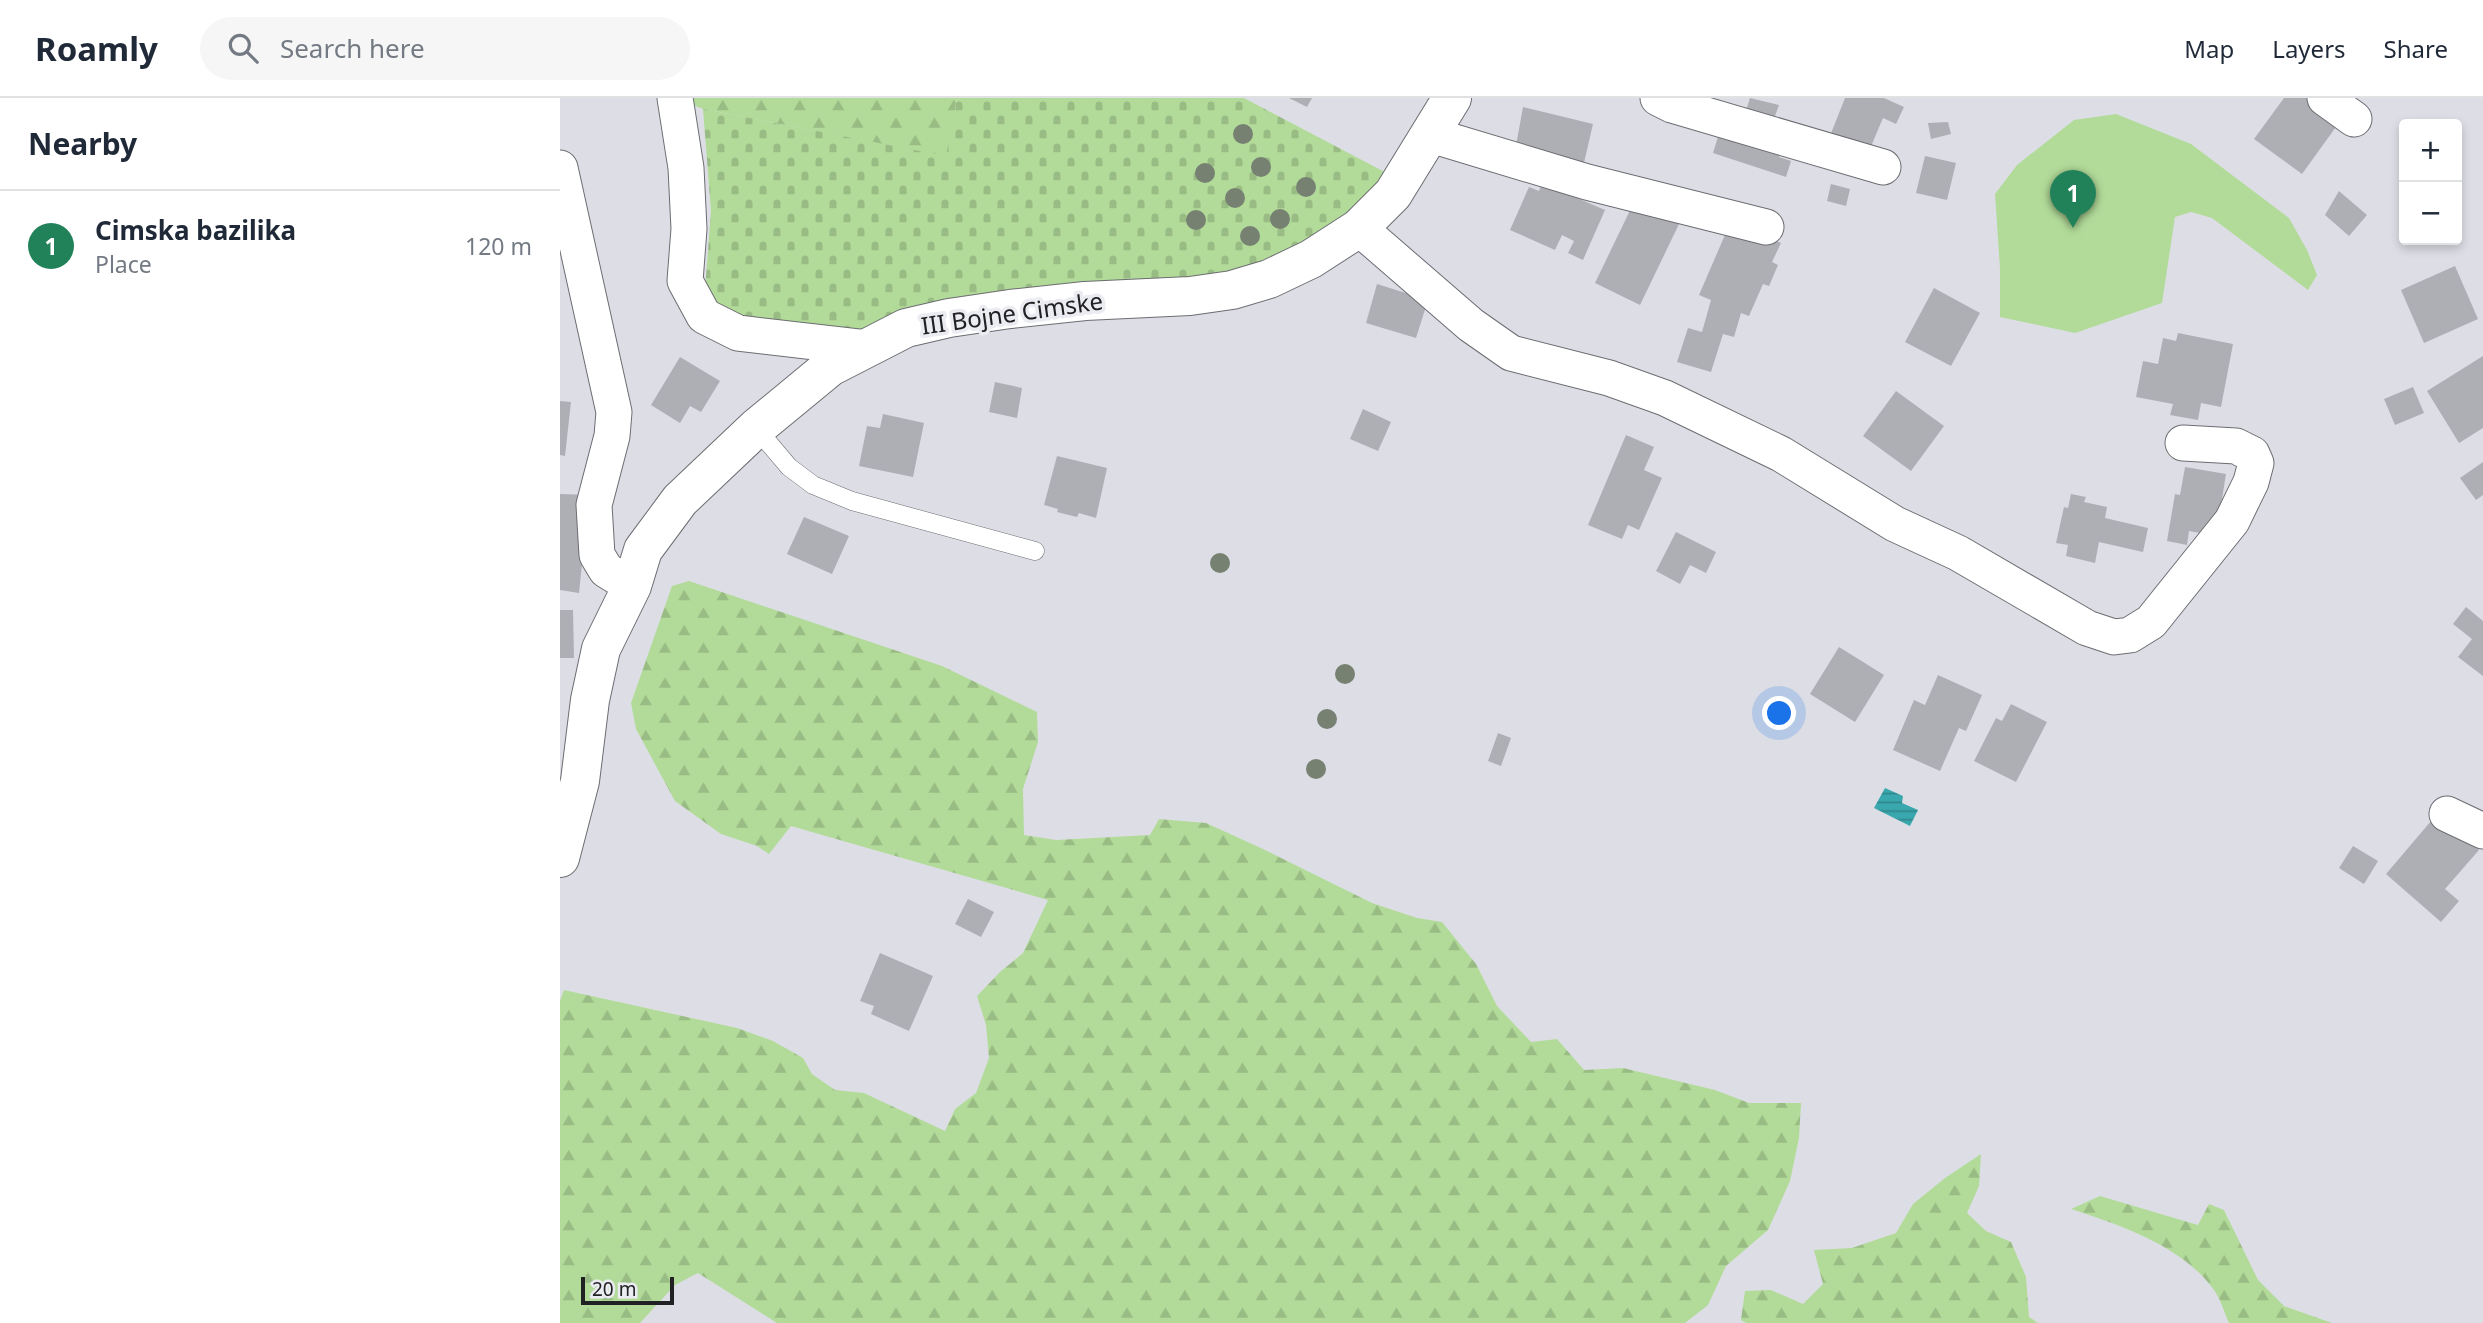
<!DOCTYPE html>
<html lang="en">
<head>
<meta charset="utf-8">
<style>
	body { margin:0; font-family:"Noto Sans",sans-serif; background:#f6f6f7; color:#1f2937 }
	.controls { position:absolute; right:21px; top:21px; display:grid; overflow:hidden; border-radius:7px; box-shadow:0 4px 10px #0003 }
	.controls button { width:63px; height:63px; display:grid; place-items:center; padding:0; border:0; border-bottom:2px solid #e0e1e3; background:#fff; color:#1f2937; font:35px sans-serif }
	.scale { position:absolute; left:21px; bottom:18px; width:93px; box-sizing:border-box; padding-left:7px; border:4px solid #212123; border-top:0; font-size:19px; line-height:24px; white-space:nowrap; color:#212123; -webkit-text-stroke:5px #ebebf2; paint-order:stroke }
	.you { position:absolute; left:1220px; top:616px; width:24px; height:24px; margin:-18px; border:5px solid #fff; border-radius:50%; background:#1a73e8; box-shadow:0 0 0 10px #1a73e833 }
	.badge { display:grid; place-items:center; width:46px; height:46px; border-radius:50%; background:#21825a; color:#fff; font-size:23px; font-weight:700 }
	.pin { position:absolute; translate:-50% -58px; filter:drop-shadow(0 2px 4px #0008) }
	.pin::after { content:''; position:absolute; top:37px; width:24px; height:21px; background:inherit; clip-path:polygon(0 0,100% 0,50% 100%) }
	.list { margin:0; padding:0; list-style:none }
	h2 { display:flex; justify-content:space-between; align-items:center; height:91px; margin:0; padding:0 28px; font-size:30px }
	h2 small { font-size:23px; font-weight:400; color:#747a83 }
	.list li { display:grid; grid-template-columns:46px 1fr auto; gap:21px; align-items:center; box-sizing:border-box; height:112px; padding:0 28px; border-top:2px solid #e0e1e3 }
	.list b { display:block; font-size:26px; white-space:nowrap }
	.list p { margin:0; font-size:23px; white-space:nowrap; color:#747a83 }
	.list em { font-size:23px; font-style:normal; color:#747a83 }
	.icon { flex:none; width:38px; height:38px; fill:none; stroke:currentColor; stroke-width:2; stroke-linecap:round; stroke-linejoin:round }
	.map { position:relative; flex:none; width:1923px; height:1225px; overflow:hidden }
	header { display:flex; align-items:center; gap:42px; box-sizing:border-box; height:98px; padding:0 35px; background:#fff; border-bottom:2px solid #e0e1e3 }
	header strong { font-size:33px }
	nav { display:flex; gap:38px; margin-inline-start:auto; font-size:24px }
	.search { width:490px; height:63px; background:#f6f6f7; display:flex; align-items:center; gap:18px; box-sizing:border-box; padding:0 24px; border-radius:38px; color:#747a83; font-size:26px }
	main { display:flex }
	aside { flex:1; background:#fff }
	.map>svg:first-child { display:block }
</style>
</head>
<body>
<header>
<strong>Roamly</strong>
<div class="search"><svg class="icon" aria-label="search" viewBox="0 0 24 24"><circle cx="10" cy="10" r="6"/><path d="M15 15l6 6"/></svg>Search here</div>
<nav><a>Map</a><a>Layers</a><a>Share</a></nav>
</header>
<main>
<aside>
<h2>Nearby<small></small></h2>
<ul class="list">
<li><span class="badge">1</span><div><b>Cimska bazilika</b><p>Place</p></div><em>120 m</em></li>
</ul>
</aside>
<div class="map">
<svg width="1923" height="1225" viewBox="0 0 1923 1225">
	<defs>
		<pattern id="forest-firs" width="22" height="20" patternUnits="userSpaceOnUse" patternTransform="scale(1.75)"><rect width="22" height="20" fill="#b2db99"/><path d="M5 1l3.5 6h-7zM16 11l3.5 6h-7z" fill="#99bc84"/></pattern>
		<pattern id="cemetery-stones" width="16" height="16" patternUnits="userSpaceOnUse" patternTransform="scale(1.75)"><rect width="16" height="16" fill="#b2db99"/><path d="M2 7V4a2 2 0 0 1 4 0v3zM10 15v-3a2 2 0 0 1 4 0v3z" fill="#99bc84"/></pattern>
		<pattern id="water-rules" width="6" height="5" patternUnits="userSpaceOnUse" patternTransform="scale(1.75)"><rect width="6" height="5" fill="#39a8ae"/><path d="M0 2.5h6" fill="none" stroke="#30888d"/></pattern>
	</defs>
	<rect width="100%" height="100%" fill="#dddee5"/>
	<path fill="#b2db99" d="M1556,16L1631,46L1729,120L1747,152L1757,177L1748,192L1652,120L1631,114L1615,119L1602,205L1515,235L1440,219V171L1435,96L1457,67L1514,22Z"/>
	<path fill="url(#forest-firs)" d="M123,0H397L387,59L143,11L123,3Z
		M129,483L382,568L477,614L478,644L463,691L464,737L496,742L590,737L599,721L646,725L703,751L812,805L857,820L882,824L916,866L937,908L971,944L997,941L1024,972L1063,970L1155,992L1189,1005H1241L1239,1040L1230,1083L1208,1132L1166,1168L1148,1207L1125,1225H217L138,1175L115,1187L80,1225H0V903L4,892L177,930L213,943L243,960L252,976L275,992L304,995L385,1033L395,1011L416,995L429,960L426,927L417,898L440,874L463,855L488,802L231,728L209,756L197,748L161,736L115,703L76,631L71,605L112,488Z
		M1421,1056L1419,1088L1407,1115L1426,1133L1451,1144L1466,1179L1469,1219L1478,1225H1186L1181,1222L1185,1193L1211,1192L1243,1206L1263,1186L1254,1152L1292,1150L1336,1135L1353,1106L1385,1080Z
		M1540,1098L1638,1127L1649,1106L1664,1112L1698,1182L1724,1208L1772,1225H1669C1665,1216 1661,1203 1656,1195C1626,1149 1560,1127 1511,1111Z"/>
	<path fill="url(#cemetery-stones)" d="M397,0H684L838,81L784,132L685,180L297,242L157,223L144,205L151,113L143,11L386,58Z"/>
	<path fill="url(#water-rules)" d="M1325,690L1343,698L1342,705L1358,712L1350,728L1314,710Z"/>
	<path fill="#aeafb5" d="M729,0H752L747,9Z
		M1190,0L1219,7L1211,29L1184,19Z
		M1285,0H1324L1344,9L1336,26L1323,20L1307,58L1268,43Z
		M1724,0H1751L1781,22L1742,76L1694,41Z
		M963,9L1033,26L1023,69L955,53Z
		M1388,24L1391,36L1371,41L1368,25Z
		M1161,29L1222,49L1219,59L1231,63L1226,79L1153,55Z
		M1365,58L1396,65L1387,102L1356,95Z
		M982,85L1045,112L1023,162L1008,155L1014,143L1002,137L995,152L950,132L969,89L979,93Z
		M1271,86L1290,91L1286,108L1267,103Z
		M1779,93L1807,117L1789,138L1765,117Z
		M1075,102L1120,124L1080,207L1035,185Z
		M1171,123L1221,145L1212,164L1218,167L1209,188L1203,186L1189,218L1181,215L1174,239L1163,236L1151,274L1117,264L1128,230L1142,234L1151,202L1139,197Z
		M1895,168L1918,221L1864,245L1841,192Z
		M817,186L868,202L856,240L806,225Z
		M1374,190L1420,215L1391,268L1345,244Z
		M1618,235L1673,246L1661,309L1641,305L1638,322L1610,317L1613,306L1576,299L1583,263L1598,266L1603,240L1616,243Z
		M1923,258V330L1899,345L1867,293Z
		M120,259L160,283L141,314L130,308L120,325L91,307Z
		M435,284L462,290L457,320L429,314Z
		M1853,289L1864,315L1835,327L1824,301Z
		M1336,293L1384,328L1351,373L1303,338Z
		M0,303L11,304L5,358L0,357Z
		M803,311L831,324L818,353L790,341Z
		M323,316L364,325L353,379L299,368L307,328L320,330Z
		M1066,337L1094,349L1084,372L1102,380L1079,432L1068,427L1062,441L1028,427Z
		M497,358L547,370L536,420L519,415L517,419L497,414L498,411L484,407Z
		M1923,364V397L1916,402L1900,380Z
		M1625,369L1666,376L1656,438L1629,433L1627,447L1607,443L1615,396L1620,397Z
		M0,396L29,397L19,495L0,492Z
		M1511,396L1526,399L1524,404L1547,409L1545,420L1588,430L1583,454L1539,444L1535,465L1506,458L1508,447L1496,445L1504,409L1508,410Z
		M244,419L289,438L272,476L227,456Z
		M1116,434L1156,454L1146,475L1130,467L1120,486L1096,473Z
		M1906,509L1923,523V578L1898,559L1912,541L1893,526Z
		M0,512H13L14,560H0Z
		M1279,549L1324,577L1295,624L1250,596Z
		M1378,577L1422,597L1406,633L1399,630L1380,673L1333,652L1354,602L1365,607Z
		M1451,606L1487,624L1456,684L1414,663L1436,620L1442,623Z
		M938,635L951,640L941,668L928,663Z
		M1877,716L1919,752L1885,791L1899,803L1881,824L1826,776Z
		M1793,748L1818,763L1804,786L1779,770Z
		M408,801L434,814L421,839L395,826Z
		M320,855L373,878L349,933L311,916L314,908L300,903Z"/>
	<g fill="none" stroke-linecap="round" stroke-linejoin="round">
		<g stroke="#6c6d72" stroke-width="19">
			<path id="service" d="M196,330L229,369L253,387L292,403L475,453"/>
		</g>
		<g stroke="#6c6d72" stroke-width="37">
			<path id="minor" d="M115,0L126,70L129,131L125,183L144,218L178,235L307,250
				M1098,0L1112,7L1323,69
				M1765,0L1794,21
				M871,37L1027,84L1206,129
				M0,70L54,314L52,338L34,407L37,457L46,472L72,488
				M799,130L911,227L951,255L1049,280L1105,300L1221,356L1335,426L1398,455L1527,530L1554,539L1570,537L1591,524L1672,423L1691,384L1696,365L1692,356L1676,348L1623,345
				M1887,716L1923,733"/>
		</g>
		<g stroke="#6c6d72" stroke-width="40">
			<path id="tertiary" d="M0,760L20,683L30,602L41,551L72,488L83,452L120,402L196,330L270,269L346,230L389,220L450,211L525,203L630,198L672,192L709,181L751,161L799,130L833,96L892,0"/>
		</g>
		<use href="#service" stroke="#fff" stroke-width="18"/>
		<use href="#minor" stroke="#fff" stroke-width="35"/>
		<use href="#tertiary" stroke="#fff" stroke-width="38"/>
	</g>
	<g fill="#768172">
		<circle cx="683" cy="36" r="10"/>
		<circle cx="701" cy="69" r="10"/>
		<circle cx="645" cy="75" r="10"/>
		<circle cx="746" cy="89" r="10"/>
		<circle cx="675" cy="100" r="10"/>
		<circle cx="720" cy="121" r="10"/>
		<circle cx="636" cy="122" r="10"/>
		<circle cx="690" cy="138" r="10"/>
		<circle cx="660" cy="465" r="10"/>
		<circle cx="785" cy="576" r="10"/>
		<circle cx="767" cy="621" r="10"/>
		<circle cx="756" cy="671" r="10"/>
	</g>
	<g text-anchor="middle" stroke-width="7" stroke-linejoin="round" paint-order="stroke">
		<g font-size="24" fill="#212123" stroke="#ebebf2">
			<text transform="translate(452 216) rotate(-8)" y="8">III Bojne Cimske</text>
		</g>
	</g>
</svg>
<div class="controls">
<button>+</button>
<button>−</button>
</div>
<div class="scale">20 m</div>
<div class="you"></div>
<div class="pin badge" style="left:1513px;top:130px">1</div>
</div>
</main>
</body>
</html>
